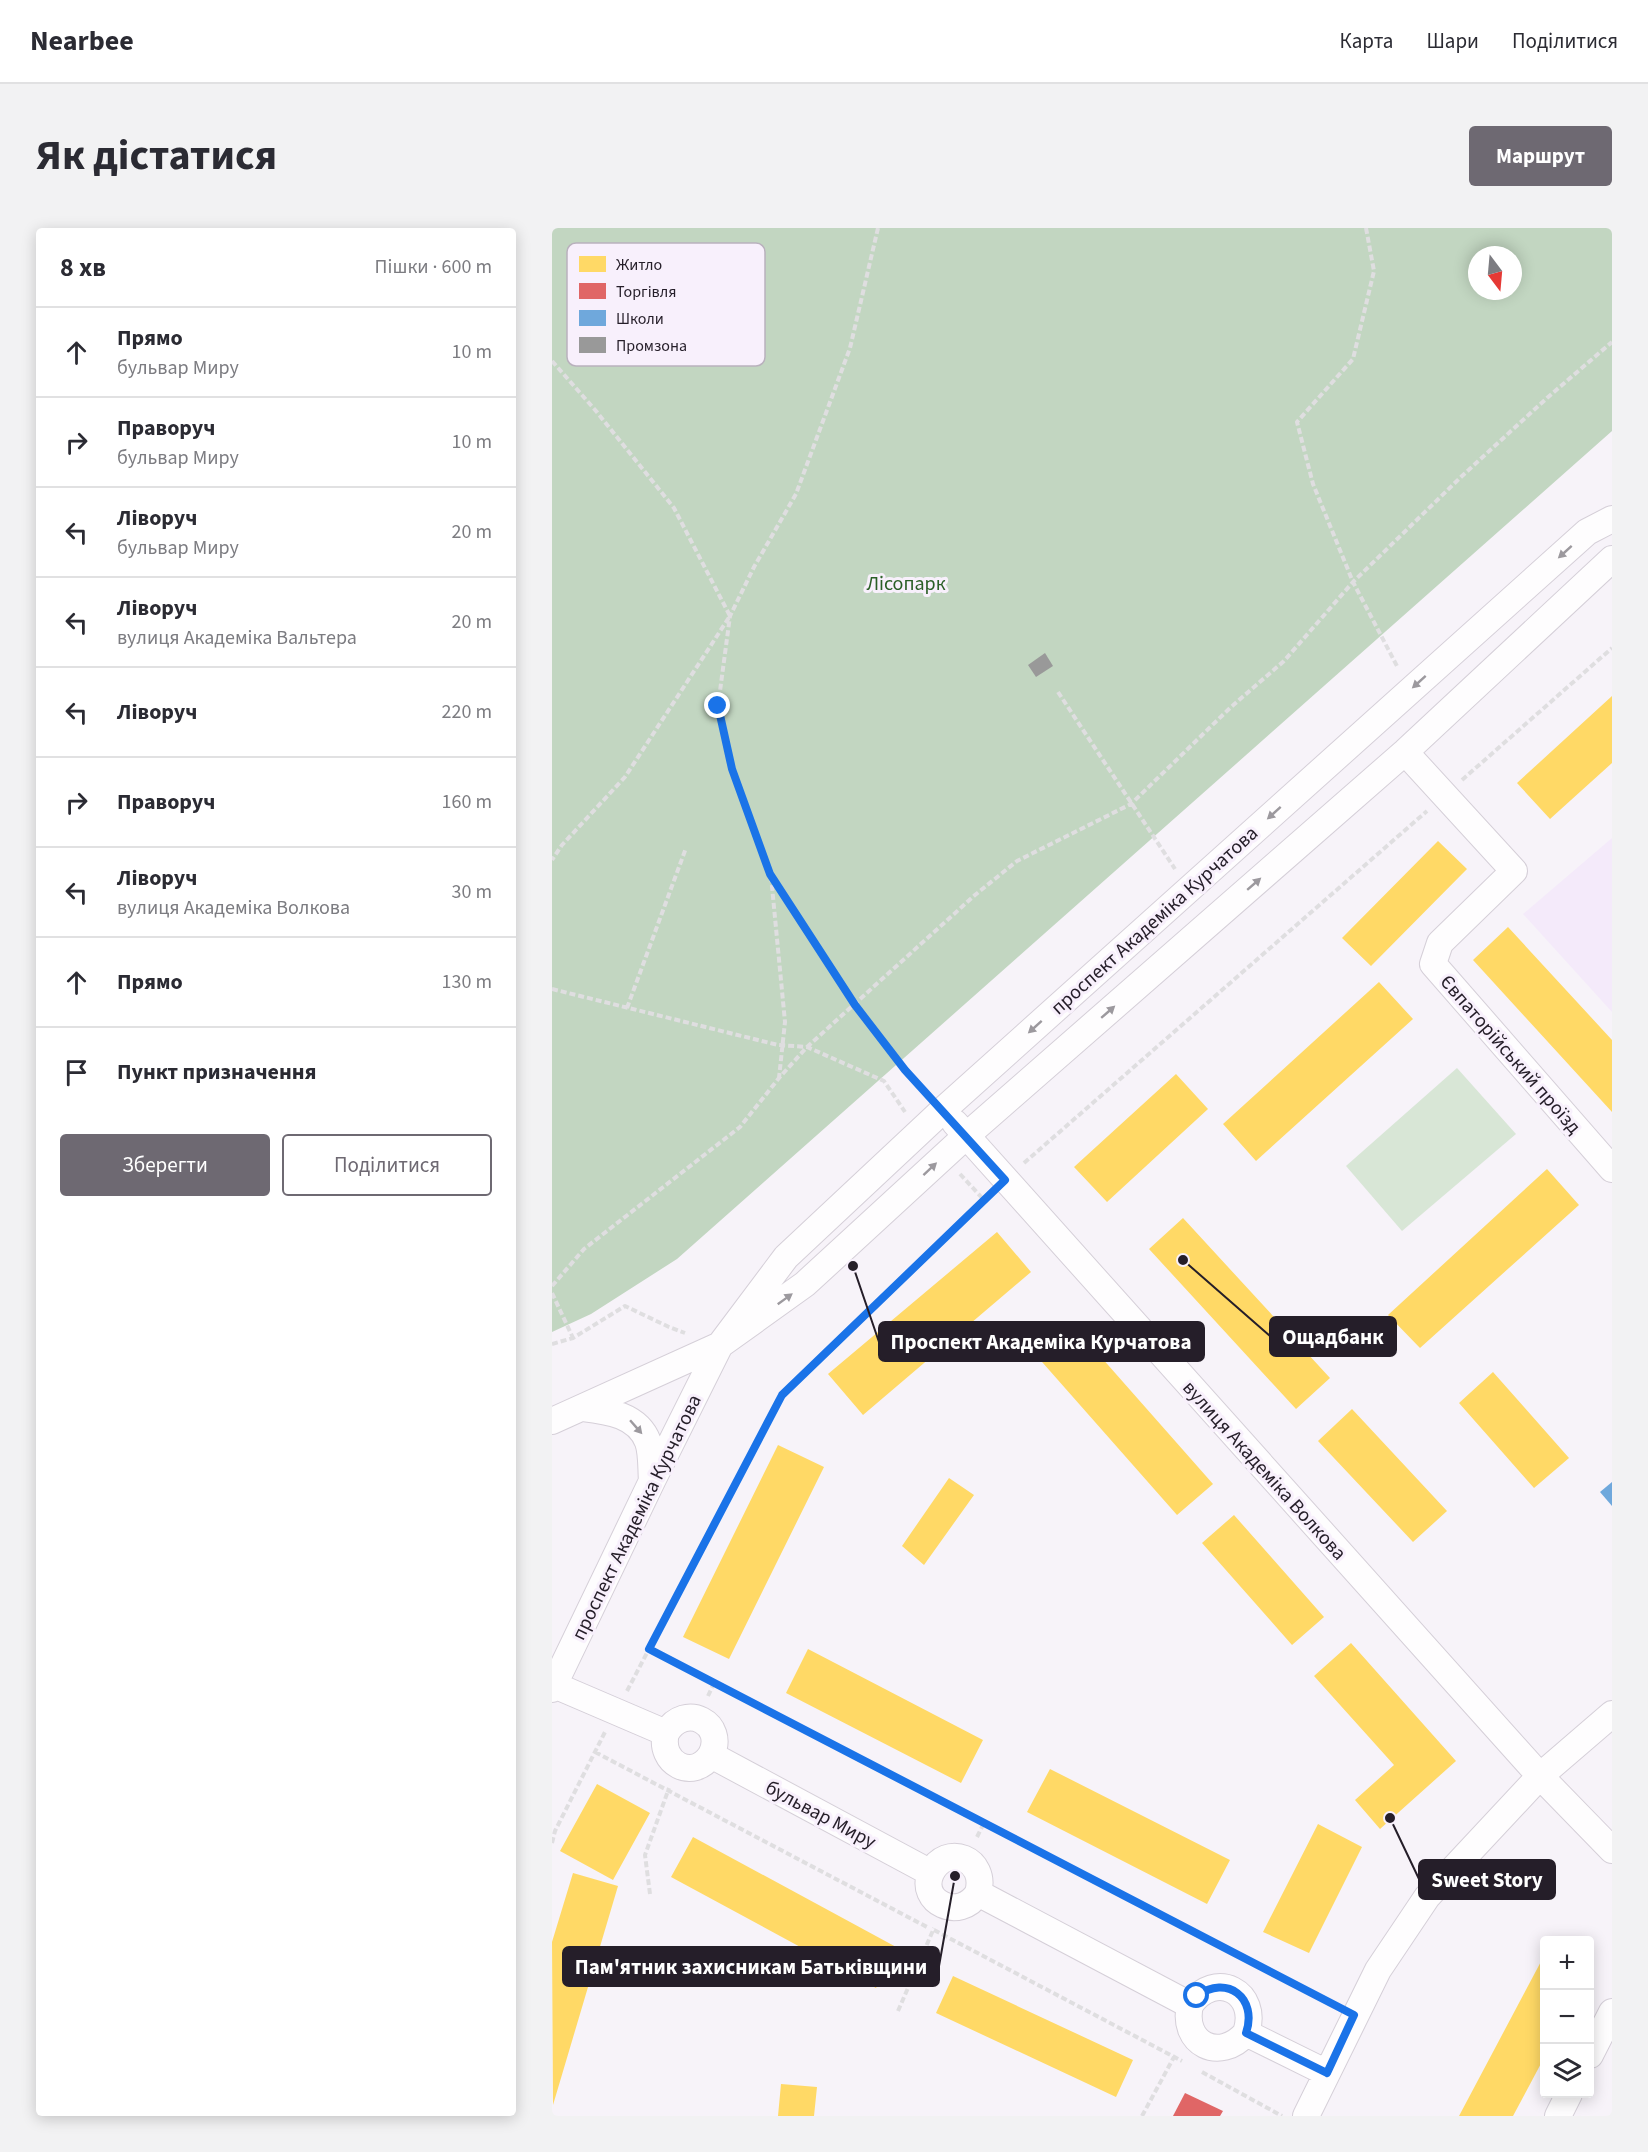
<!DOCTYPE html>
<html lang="uk">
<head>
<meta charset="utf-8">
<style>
	body { margin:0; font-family:"Source Sans 3",sans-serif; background:#f2f2f3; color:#2b2b33 }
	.controls { position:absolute; right:18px; bottom:18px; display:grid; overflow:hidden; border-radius:6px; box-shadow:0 3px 15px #0003 }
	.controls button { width:54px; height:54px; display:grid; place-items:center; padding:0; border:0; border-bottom:2px solid #e1e1e2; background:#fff; color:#2b2b33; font:30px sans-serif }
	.compass { position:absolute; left:916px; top:18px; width:54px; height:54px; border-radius:50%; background:#fff; box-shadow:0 3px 15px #0003; rotate:164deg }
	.stop { position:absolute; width:18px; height:18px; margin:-14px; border:4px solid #1a73e8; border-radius:50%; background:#fff }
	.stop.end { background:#1a73e8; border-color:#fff; box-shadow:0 2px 6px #0008 }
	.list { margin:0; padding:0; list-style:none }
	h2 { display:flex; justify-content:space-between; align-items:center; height:78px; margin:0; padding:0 24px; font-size:26px }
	h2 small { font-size:20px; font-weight:400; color:#7c7c81 }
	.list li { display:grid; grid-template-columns:39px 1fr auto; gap:18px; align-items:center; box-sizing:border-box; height:90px; padding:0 24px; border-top:2px solid #e1e1e2 }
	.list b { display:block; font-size:22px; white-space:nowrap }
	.list p { margin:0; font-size:20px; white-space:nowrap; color:#7c7c81 }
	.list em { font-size:20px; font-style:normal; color:#7c7c81 }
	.actions { display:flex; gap:12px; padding:18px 24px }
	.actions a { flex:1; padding:14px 0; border:2px solid #6e6972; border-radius:6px; text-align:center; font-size:21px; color:#6e6972 }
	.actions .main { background:#6e6972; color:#fff }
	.icon { flex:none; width:33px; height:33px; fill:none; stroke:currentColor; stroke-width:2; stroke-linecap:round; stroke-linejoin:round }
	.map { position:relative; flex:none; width:1060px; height:1888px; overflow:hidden; border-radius:6px }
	header { display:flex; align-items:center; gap:36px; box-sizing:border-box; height:84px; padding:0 30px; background:#fff; border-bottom:2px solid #e1e1e2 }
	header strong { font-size:28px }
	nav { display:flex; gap:33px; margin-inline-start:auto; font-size:21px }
	.intro { display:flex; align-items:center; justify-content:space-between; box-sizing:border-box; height:144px; padding:0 36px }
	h1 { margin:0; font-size:42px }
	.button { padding:15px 27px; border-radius:6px; background:#6e6972; color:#fff; font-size:21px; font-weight:700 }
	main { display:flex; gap:36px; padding:0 36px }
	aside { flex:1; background:#fff; border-radius:6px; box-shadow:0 3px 15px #0003 }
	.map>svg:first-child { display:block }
</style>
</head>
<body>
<header>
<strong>Nearbee</strong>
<nav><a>Карта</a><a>Шари</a><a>Поділитися</a></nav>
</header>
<div class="intro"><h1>Як дістатися</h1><a class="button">Маршрут</a></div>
<main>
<aside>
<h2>8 хв<small>Пішки · 600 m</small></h2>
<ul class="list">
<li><svg class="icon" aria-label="ahead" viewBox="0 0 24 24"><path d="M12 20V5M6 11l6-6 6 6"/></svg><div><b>Прямо</b><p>бульвар Миру</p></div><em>10 m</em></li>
<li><svg class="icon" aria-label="right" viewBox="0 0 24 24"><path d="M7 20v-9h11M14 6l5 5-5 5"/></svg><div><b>Праворуч</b><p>бульвар Миру</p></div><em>10 m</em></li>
<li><svg class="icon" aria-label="left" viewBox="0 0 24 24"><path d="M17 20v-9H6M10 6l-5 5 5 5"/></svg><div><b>Ліворуч</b><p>бульвар Миру</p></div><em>20 m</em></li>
<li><svg class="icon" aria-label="left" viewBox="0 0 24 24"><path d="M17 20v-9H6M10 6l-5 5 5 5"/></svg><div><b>Ліворуч</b><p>вулиця Академіка Вальтера</p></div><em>20 m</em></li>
<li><svg class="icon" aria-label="left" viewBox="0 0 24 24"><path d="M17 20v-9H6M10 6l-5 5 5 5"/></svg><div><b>Ліворуч</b></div><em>220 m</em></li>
<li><svg class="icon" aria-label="right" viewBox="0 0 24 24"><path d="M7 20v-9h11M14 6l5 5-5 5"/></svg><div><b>Праворуч</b></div><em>160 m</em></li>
<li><svg class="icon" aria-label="left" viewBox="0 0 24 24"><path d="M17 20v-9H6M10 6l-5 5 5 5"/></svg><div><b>Ліворуч</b><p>вулиця Академіка Волкова</p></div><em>30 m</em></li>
<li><svg class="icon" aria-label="ahead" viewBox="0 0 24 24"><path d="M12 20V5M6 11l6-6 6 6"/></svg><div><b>Прямо</b></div><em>130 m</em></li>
<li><svg class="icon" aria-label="arrive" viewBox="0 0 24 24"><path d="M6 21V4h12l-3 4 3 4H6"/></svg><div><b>Пункт призначення</b></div></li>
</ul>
<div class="actions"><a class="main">Зберегти</a><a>Поділитися</a></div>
</aside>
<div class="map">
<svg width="1060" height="1888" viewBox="0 0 1060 1888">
	<rect width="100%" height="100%" fill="#f7f3f9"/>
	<path fill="#f4eafa" d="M1060,610V784L971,686Z"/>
	<path fill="#d8e6d6" d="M905,840L964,906L850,1003L794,938Z"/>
	<path fill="#c2d6c1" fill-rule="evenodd" d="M0,0H1060V203L125,1031L39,1086L0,1104ZM925,27H961V63H925Z"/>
	<path fill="#ffd966" d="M1060,468V535L998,591L965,555Z
		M886,613L915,641L819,738L790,710Z
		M956,699L1060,812V884L921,732Z
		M827,754L861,791L704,933L671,896Z
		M624,846L656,881L555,974L522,939Z
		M995,941L1027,977L868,1120L836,1087Z
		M631,990L778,1150L744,1181L597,1021Z
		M445,1004L479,1044L311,1187L276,1146Z
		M519,1095L661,1256L625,1287L483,1126Z
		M941,1144L1017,1230L982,1260L907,1175Z
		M800,1181L895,1283L861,1314L766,1213Z
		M226,1217L272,1239L177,1431L131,1409Z
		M397,1250L422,1267L372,1337L350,1318Z
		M682,1287L772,1389L740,1417L650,1315Z
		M799,1415L904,1533L828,1601L803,1572L842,1537L762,1448Z
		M256,1421L431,1512L409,1555L234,1465Z
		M498,1541L678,1632L655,1676L475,1584Z
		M45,1556L98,1585L61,1652L8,1623Z
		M766,1596L810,1619L757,1725L711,1704Z
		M141,1609L346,1720L324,1760L119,1649Z
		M21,1645L66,1658L1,1877L0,1714Z
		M993,1726V1828L961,1888H907Z
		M401,1748L581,1832L564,1869L384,1785Z
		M229,1856L265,1859L262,1888H226Z"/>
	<path fill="#e06666" d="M633,1865L671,1883L668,1888H621Z"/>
	<path fill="#6fa8dc" d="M1060,1254V1278L1048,1264Z"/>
	<path fill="#999" d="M493,425L501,438L484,449L476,437Z"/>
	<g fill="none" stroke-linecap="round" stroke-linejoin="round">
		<g stroke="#d5cfd8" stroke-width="28">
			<path id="minor" d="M853,524L962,643L888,715L881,736L1060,941
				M403,895L988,1548L1060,1622
				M31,1180C56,1183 86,1187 96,1214C100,1225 99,1241 100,1253
				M0,1193L168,1117L253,1056L414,908L853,524L1060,331
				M2,1457L114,1505C106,1535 141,1554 159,1527L379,1645C366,1674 408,1694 426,1665L638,1777C629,1816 668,1835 694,1805L775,1845
				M0,1461L100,1253L168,1117L234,1029L391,882L1035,304L1060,291
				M114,1505C133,1473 175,1496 159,1527
				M379,1645C394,1614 436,1631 426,1665
				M638,1777C663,1741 708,1764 694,1805
				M1038,1827L1060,1784
				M754,1888L826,1742L875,1669L988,1548L1060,1486
				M1006,1888L1017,1866"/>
		</g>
		<path stroke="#dfdee0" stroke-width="4" stroke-dasharray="6 3" stroke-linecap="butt" d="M326,0L298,120L244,266L202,339L178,388L166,478L180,541L218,646L303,777L353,842L374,864
			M814,0L822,43L801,131L745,194L761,256L801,354L846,440
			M0,133L44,183L122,280L178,388L73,549L10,617L0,632
			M506,464L623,641
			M910,552L1060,420
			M219,648L233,794L227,850
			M0,761L226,817L255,819L332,853L353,884
			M75,780L134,620
			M472,935L875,583
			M408,946L432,972
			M0,1058L32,1021L188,899L227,850L255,819L423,667L465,633L579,576L679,479L732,433L801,354L910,248L995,170L1060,114
			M0,1065L21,1110
			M0,1116L21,1110L73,1078L117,1099L133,1105
			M97,1421L783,1777
			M75,1463L230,1167L435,969
			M156,1468L162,1455
			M43,1524L375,1699
			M425,1609L432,1595
			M0,1615L3,1603L53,1504
			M98,1666L93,1627L117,1560
			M382,1702L630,1833
			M346,1783L382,1700
			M650,1844L730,1888
			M590,1888L622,1829"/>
		<use href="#minor" stroke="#fefdfe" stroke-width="26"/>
	</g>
	<defs><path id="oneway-solid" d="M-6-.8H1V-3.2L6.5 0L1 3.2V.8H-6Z" transform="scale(1.5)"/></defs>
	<g fill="#9c999e">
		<use href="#oneway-solid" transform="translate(1013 324) rotate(138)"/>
		<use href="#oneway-solid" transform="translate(867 454) rotate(138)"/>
		<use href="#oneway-solid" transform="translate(722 585) rotate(138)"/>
		<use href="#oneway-solid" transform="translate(702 656) rotate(-41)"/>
		<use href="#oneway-solid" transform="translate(556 784) rotate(-41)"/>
		<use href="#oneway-solid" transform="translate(483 799) rotate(138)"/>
		<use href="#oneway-solid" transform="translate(378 941) rotate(-43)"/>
		<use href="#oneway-solid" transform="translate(233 1071) rotate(-36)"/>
		<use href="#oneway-solid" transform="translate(84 1199) rotate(49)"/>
	</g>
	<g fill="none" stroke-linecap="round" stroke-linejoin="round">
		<path stroke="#1a73e8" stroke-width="8" d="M166,478L180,541L218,646L303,777L353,842L453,952L230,1167L97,1421L802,1787L775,1845L694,1805C706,1770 675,1746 645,1768"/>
	</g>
	<g text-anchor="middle" stroke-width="6" stroke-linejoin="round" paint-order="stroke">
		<g font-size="20" fill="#2a5f26" stroke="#f8f0fc">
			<text x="354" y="362">Лісопарк</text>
		</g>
		<g font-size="20" fill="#251e29" stroke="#f8f0fc">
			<text transform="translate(602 692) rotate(-42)" y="7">проспект Академіка Курчатова</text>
			<text transform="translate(959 826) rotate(49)" y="7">Євпаторійський проїзд</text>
			<text transform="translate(713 1242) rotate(48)" y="7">вулиця Академіка Волкова</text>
			<text transform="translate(84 1289) rotate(-64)" y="7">проспект Академіка Курчатова</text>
			<text transform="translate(269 1586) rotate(28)" y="7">бульвар Миру</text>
		</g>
	</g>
	<rect x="15" y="15" width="198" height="123" rx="9" fill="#f8f0fc" stroke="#b9b1bd" stroke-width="1.5"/>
	<rect x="27" y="28" width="27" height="16" fill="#ffd966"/>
	<rect x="27" y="55" width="27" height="16" fill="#e06666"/>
	<rect x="27" y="82" width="27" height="16" fill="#6fa8dc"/>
	<rect x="27" y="109" width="27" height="16" fill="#999"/>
	<g font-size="16" fill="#251e29">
		<text x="64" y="42">Житло</text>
		<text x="64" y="69">Торгівля</text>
		<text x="64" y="96">Школи</text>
		<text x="64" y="123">Промзона</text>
	</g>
	<path fill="none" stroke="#251e29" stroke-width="2" d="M631 1032L718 1108M301 1038L327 1114M838 1590L867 1651M403 1648L387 1738"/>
	<g fill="#251e29" stroke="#f8f0fc" stroke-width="2">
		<circle cx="631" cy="1032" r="6"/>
		<circle cx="301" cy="1038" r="6"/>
		<circle cx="838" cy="1590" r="6"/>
		<circle cx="403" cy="1648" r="6"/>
	</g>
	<g fill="#251e29" stroke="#251e29" stroke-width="2">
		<rect x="718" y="1089" width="126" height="39" rx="6"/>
		<rect x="327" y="1094" width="325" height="39" rx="6"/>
		<rect x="867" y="1632" width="136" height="39" rx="6"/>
		<rect x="11" y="1719" width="376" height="39" rx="6"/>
	</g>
	<g font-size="21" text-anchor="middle" font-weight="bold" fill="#fff">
		<text x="781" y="1116">Ощадбанк</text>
		<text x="489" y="1121">Проспект Академіка Курчатова</text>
		<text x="935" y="1659">Sweet Story</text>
		<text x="199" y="1746">Пам'ятник захисникам Батьківщини</text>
	</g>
</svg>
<div class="controls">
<button>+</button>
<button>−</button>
<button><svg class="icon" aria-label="layers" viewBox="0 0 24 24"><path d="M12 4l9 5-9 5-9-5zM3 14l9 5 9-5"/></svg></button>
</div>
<svg class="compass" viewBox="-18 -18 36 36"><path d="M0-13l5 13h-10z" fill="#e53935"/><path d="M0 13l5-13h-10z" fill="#7c7c81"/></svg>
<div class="stop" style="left:645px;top:1768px"></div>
<div class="stop end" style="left:166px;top:478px"></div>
</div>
</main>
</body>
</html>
